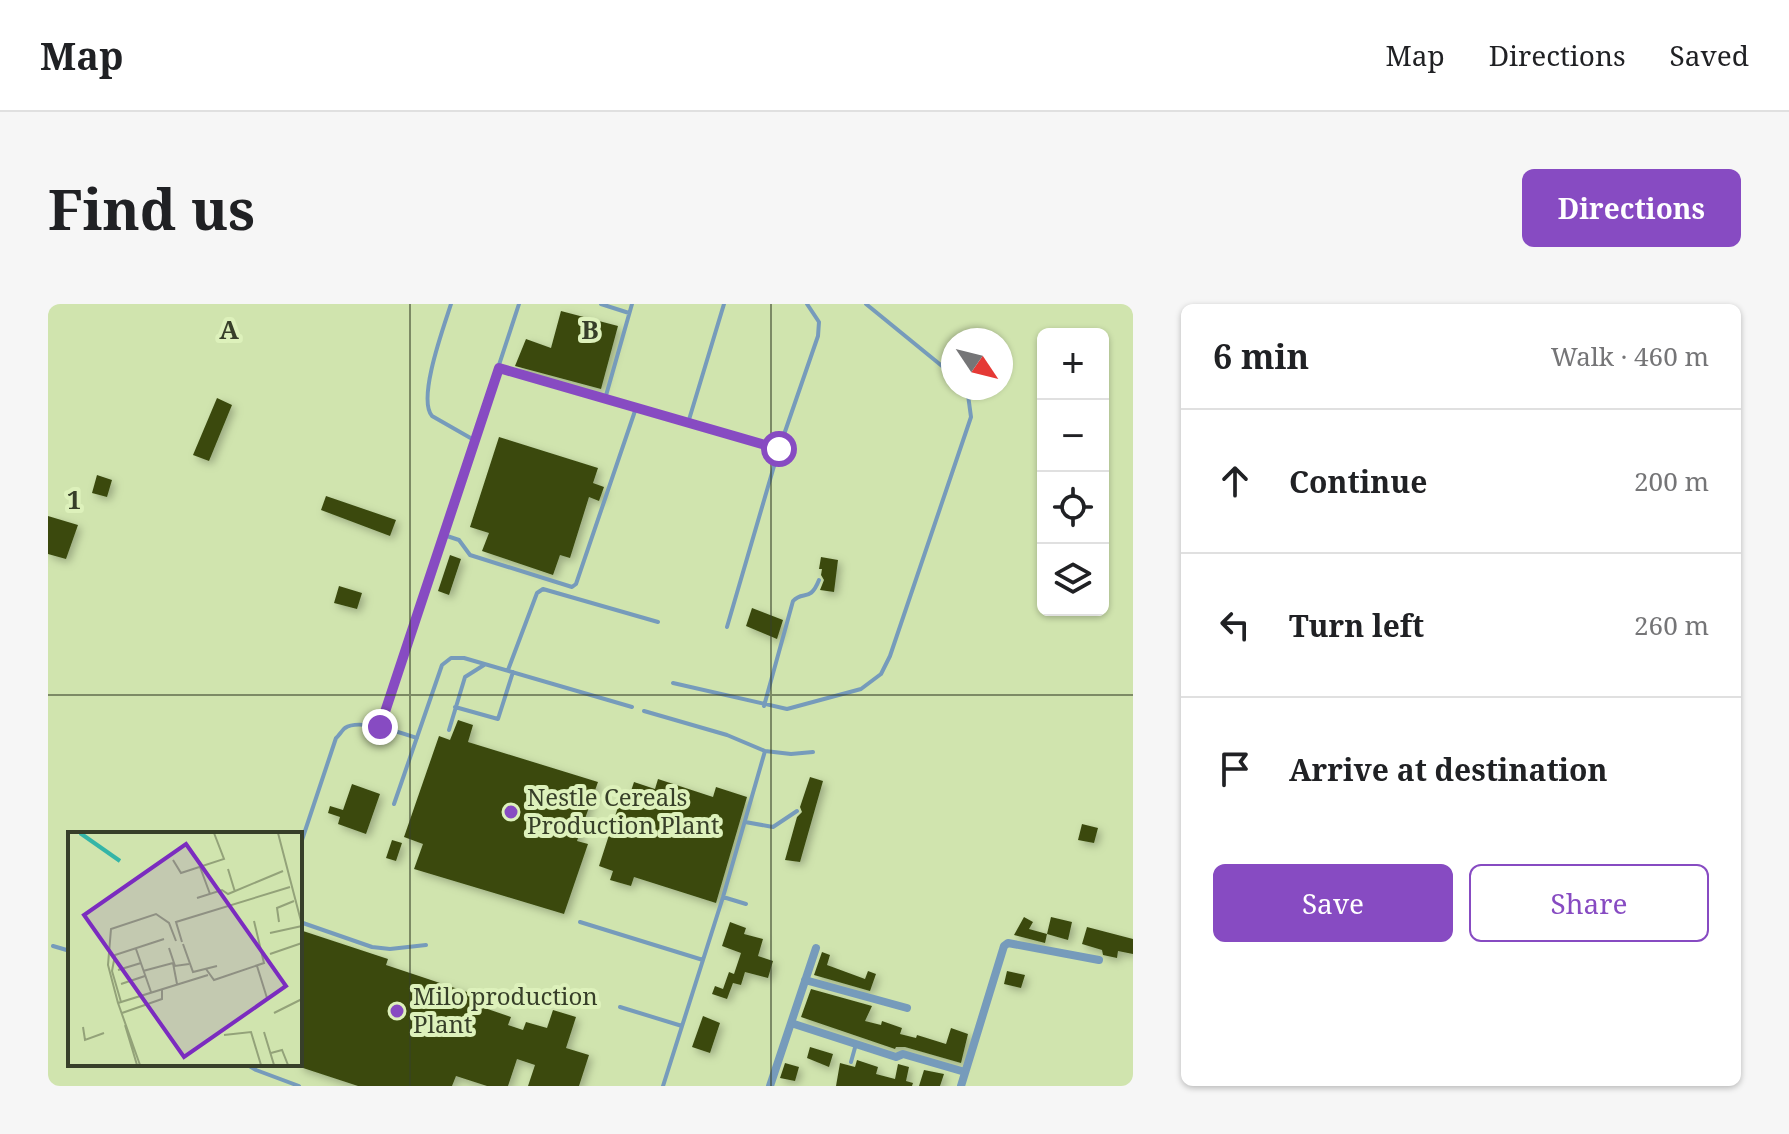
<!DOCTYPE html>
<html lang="en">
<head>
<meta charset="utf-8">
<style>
	body { margin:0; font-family:"Noto Serif",serif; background:#f6f6f6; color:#202124 }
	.controls { position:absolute; right:24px; top:24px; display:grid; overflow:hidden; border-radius:12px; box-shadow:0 2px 6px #0004 }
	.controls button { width:72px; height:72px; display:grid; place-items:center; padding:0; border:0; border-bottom:2px solid #e0e0e0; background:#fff; color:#202124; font:40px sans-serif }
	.compass { position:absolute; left:893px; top:24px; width:72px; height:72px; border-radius:50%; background:#fff; box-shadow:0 2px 6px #0004; rotate:125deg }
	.stop { position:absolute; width:24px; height:24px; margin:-18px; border:6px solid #874bc2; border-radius:50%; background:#fff }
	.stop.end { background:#874bc2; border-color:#fff; box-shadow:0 2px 8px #0008 }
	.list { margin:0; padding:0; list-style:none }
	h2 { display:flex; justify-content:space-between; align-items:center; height:104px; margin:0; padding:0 32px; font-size:34px }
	h2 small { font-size:26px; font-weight:400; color:#757577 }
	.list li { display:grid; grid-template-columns:52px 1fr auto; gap:24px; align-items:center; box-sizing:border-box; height:144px; padding:0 32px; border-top:2px solid #e0e0e0 }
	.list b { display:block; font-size:30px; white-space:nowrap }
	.list em { font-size:26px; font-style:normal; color:#757577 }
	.actions { display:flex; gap:16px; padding:24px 32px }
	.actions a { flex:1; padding:18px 0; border:2px solid #874bc2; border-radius:12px; text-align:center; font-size:28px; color:#874bc2 }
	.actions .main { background:#874bc2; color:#fff }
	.icon { flex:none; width:44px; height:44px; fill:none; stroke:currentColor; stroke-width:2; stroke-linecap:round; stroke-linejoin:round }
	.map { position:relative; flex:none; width:1085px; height:782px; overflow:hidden; border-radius:12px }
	header { display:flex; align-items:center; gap:48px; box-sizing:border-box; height:112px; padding:0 40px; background:#fff; border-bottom:2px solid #e0e0e0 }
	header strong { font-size:38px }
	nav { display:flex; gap:44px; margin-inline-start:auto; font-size:28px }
	.intro { display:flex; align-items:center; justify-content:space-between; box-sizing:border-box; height:192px; padding:0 48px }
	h1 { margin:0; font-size:56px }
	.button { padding:20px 36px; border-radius:12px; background:#874bc2; color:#fff; font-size:28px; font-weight:700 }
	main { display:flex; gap:48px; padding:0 48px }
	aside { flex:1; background:#fff; border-radius:12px; box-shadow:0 2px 6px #0004 }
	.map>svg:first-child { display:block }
</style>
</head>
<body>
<header>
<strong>Map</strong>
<nav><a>Map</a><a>Directions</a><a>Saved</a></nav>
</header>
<div class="intro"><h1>Find us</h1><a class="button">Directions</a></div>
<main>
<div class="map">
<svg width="1085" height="782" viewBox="0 0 1085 782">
	<defs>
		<filter id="shadow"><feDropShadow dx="3.5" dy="3.5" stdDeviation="4" flood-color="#0004"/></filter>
	</defs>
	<rect width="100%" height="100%" fill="#d0e4ae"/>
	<path fill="#3a4a10" filter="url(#shadow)" d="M513,7L570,22L553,85L467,62L478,35L503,44Z
		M169,94L184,101L161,157L145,151Z
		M451,133L550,164L545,179L556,183L551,197L541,193L522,254L512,251L505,271L434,247L441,229L422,223Z
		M49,171L64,176L59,193L44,189Z
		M278,192L348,216L342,232L273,206Z
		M0,212L30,221L18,255L0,250Z
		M402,251L413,255L401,291L390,287Z
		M773,253L790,256L786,288L772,286L776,276L773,271L774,265H771Z
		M291,282L314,289L309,305L286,299Z
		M704,304L735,316L729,335L698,322Z
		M410,416L425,421L420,438L550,478L529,537L540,540L516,610L366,565L375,540L356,533L391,432L402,436Z
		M762,473L775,477L752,558L737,556L749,513L754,508L752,503Z
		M610,475L665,493L668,483L699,493L668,599L586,573L583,582L562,576L565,567L551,562L570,503L577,505L586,478L607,485Z
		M304,480L332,490L318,530L290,520L292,513L280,509L282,502L295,506Z
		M1034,520L1050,524L1046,539L1030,536Z
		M344,536L354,539L348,557L338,554Z
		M976,613L985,618L981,625L999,630L997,639L966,631Z
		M1003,613L1024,618L1020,636L999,630Z
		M682,618L698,624L696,630L715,635L710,652L725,657L720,674L697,668L693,681L685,679L679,695L664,690L667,682L675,685L681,668L686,670L693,649L674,642Z
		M1039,623L1085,635V650L1070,647L1069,654L1055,651L1054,646L1034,640Z
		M252,626L340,655L338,661L431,692L428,701L463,713L460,721L475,726L478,718L499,724L505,706L528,713L518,744L541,751L531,782H480L487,761L469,755L460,782H439L408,772L404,782H310L252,763Z
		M774,648L782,651L779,661L817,675L820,667L828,670L822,687L766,671Z
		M959,667L977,671L973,684L956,680Z
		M763,685L824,702L817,717L833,721L834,717L854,724L852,730L868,734L869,731L898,740L903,724L920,730L913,759L857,743H848L847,745L753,713Z
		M655,712L672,719L662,749L644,743Z
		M762,743L785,750L781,763L759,754Z
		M809,756L830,763L828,770L847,775L850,760L861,763L858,777L865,779L864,782H788L792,759L807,763Z
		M737,759L751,763L747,777L732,774Z
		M876,766L896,770L892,782H871Z"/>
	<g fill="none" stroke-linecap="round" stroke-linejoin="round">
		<path stroke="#769bbb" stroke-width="4" d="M403,0C396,22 369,95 384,112L426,136
			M553,0L581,9
			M818,0L905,71
			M451,64L731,145
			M557,95L584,0
			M640,119L676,0
			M396,231L411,236L422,251L524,283L528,280L588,104
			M679,323L731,145L770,32L771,18L759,0
			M460,366L489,289L495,285L610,318
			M625,379L739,405L813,385L833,370L842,352L923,113L920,91L915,84
			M716,402L745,297C755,286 762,299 771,276
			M407,403L450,415L465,368
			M596,407L679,431L717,447L675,593L615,782
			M332,423L471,0
			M401,426L417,373L436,361
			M717,447L743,450L765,448
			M346,500L394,361L403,354H416L584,403
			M697,518L725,523L749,507
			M252,542L288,434C290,433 295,425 297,424C311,414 353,429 369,434
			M675,593L698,600
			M252,618L324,643L342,645L378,641
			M532,618L655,656
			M5,642L22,647
			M572,703L634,722
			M803,758L808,740
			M198,760L208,766L251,782"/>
		<path stroke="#769bbb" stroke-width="8" d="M757,676L859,704
			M743,719L848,753L855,750L917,768
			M722,782L768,644
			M913,782L956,642L960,639L1051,656"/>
	</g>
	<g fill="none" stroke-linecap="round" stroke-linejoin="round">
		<path stroke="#874bc2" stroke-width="10" d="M332,423L451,64L731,145"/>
	</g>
	<path fill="none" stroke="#373f29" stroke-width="2" stroke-opacity="0.55" d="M362,0V782M723,0V782M0,391H1085"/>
	<g fill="#874bc2" stroke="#ddf1bb" stroke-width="3">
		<circle cx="463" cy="508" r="8"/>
		<circle cx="349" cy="707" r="8"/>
	</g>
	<g text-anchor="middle" stroke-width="8" stroke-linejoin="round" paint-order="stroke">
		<g font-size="24" fill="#373f29" stroke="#ddf1bb" text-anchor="start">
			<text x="479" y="502">Nestle Cereals<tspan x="479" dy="28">Production Plant</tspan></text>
			<text x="365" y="701">Milo production<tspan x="365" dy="28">Plant</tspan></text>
		</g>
	</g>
	<g transform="translate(20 528)">
		<rect width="234" height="234" fill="#d0e4ae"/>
		<path fill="none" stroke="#34b5a7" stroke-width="4" d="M12,1L52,29"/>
		<path fill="none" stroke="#93a279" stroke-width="2" d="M210,1L234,93M105,28L113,41L156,27L146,1M132,35L142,62M160,37L167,60M129,66L154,58L160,62L215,39M211,90L209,76L226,69M202,101L234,94M114,110L108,90L222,55M115,112L125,140L149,134M101,116L107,134L121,132M68,117L83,160M202,122L234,111M189,134L199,166M138,137L146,148L196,131L186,89M50,138L73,131M75,139L105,131L109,152M53,152L77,144M53,170L44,139L47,123L96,107M50,171L40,133L43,97L88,82L101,91L108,109M54,181L94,167V157M206,181L234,167M57,193L69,233M15,195L17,208L36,201M196,200L206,233M156,203L183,200L193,233M203,221L214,218L220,233M72,233L50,171L140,143"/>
		<path fill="#7b2cbf" fill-opacity="0.15" stroke="#7b2cbf" stroke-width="4" d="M118,12L218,154L116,225L16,83Z"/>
		<rect width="234" height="234" fill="none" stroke="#373f29" stroke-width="4"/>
	</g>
	<g font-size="26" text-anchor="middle" font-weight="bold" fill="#373f29" stroke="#ddf1bb" stroke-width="8" stroke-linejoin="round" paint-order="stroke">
		<text x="181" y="35">A</text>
		<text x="542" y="35">B</text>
		<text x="26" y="205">1</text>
	</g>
</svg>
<div class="controls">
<button>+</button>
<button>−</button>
<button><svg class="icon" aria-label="locate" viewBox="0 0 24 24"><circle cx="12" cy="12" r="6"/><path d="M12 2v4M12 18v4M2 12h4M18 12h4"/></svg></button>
<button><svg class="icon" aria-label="layers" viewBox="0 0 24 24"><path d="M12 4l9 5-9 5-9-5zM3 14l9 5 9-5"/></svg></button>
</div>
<svg class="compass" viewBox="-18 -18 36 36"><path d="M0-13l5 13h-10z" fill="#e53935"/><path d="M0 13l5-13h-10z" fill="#757577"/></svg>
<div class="stop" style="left:731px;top:145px"></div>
<div class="stop end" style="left:332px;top:423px"></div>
</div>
<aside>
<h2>6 min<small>Walk · 460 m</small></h2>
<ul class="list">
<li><svg class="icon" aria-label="ahead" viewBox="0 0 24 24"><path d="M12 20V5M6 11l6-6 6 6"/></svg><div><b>Continue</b></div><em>200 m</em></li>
<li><svg class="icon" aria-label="left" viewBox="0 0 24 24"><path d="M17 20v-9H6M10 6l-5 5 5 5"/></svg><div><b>Turn left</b></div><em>260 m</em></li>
<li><svg class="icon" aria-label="arrive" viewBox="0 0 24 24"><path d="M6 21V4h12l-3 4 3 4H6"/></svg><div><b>Arrive at destination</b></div></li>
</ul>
<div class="actions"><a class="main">Save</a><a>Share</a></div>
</aside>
</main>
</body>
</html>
